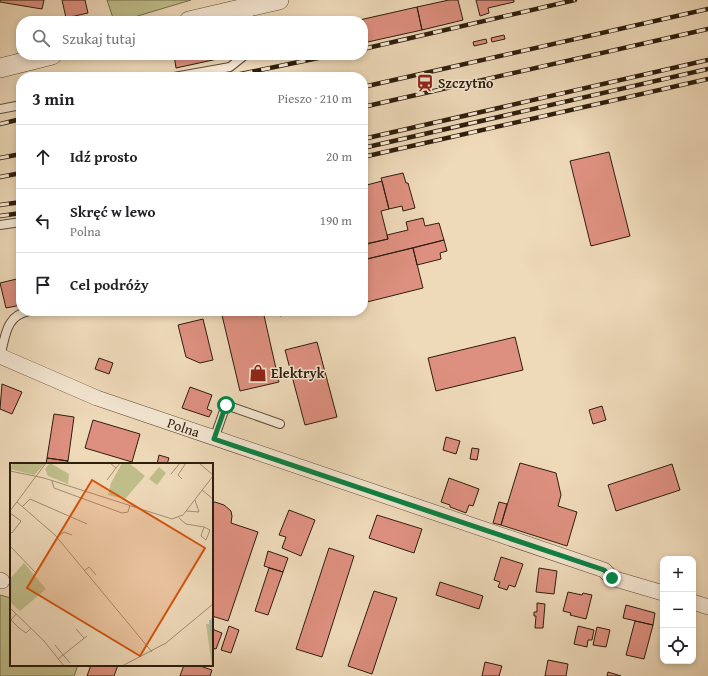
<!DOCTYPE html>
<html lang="pl">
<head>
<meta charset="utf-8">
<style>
	body { margin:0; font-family:"Gentium Book Plus",serif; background:#f2f2f2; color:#202124 }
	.controls { position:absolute; right:12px; bottom:12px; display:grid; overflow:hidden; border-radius:8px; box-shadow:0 2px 6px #0003 }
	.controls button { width:36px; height:36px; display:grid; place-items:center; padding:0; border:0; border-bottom:1px solid #e0e0e0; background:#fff; color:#202124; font:20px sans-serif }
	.stop { position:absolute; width:12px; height:12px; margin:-9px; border:3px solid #0b8043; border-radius:50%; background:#fff }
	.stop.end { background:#0b8043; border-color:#fff; box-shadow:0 1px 4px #0008 }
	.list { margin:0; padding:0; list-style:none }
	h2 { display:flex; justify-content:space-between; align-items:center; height:52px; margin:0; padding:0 16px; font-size:17px }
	h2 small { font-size:13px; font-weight:400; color:#757577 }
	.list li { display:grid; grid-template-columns:26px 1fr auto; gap:12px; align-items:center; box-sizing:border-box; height:64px; padding:0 16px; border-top:1px solid #e0e0e0 }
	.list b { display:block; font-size:15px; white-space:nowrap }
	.list p { margin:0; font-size:13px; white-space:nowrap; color:#757577 }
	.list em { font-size:13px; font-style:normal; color:#757577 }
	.icon { flex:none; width:22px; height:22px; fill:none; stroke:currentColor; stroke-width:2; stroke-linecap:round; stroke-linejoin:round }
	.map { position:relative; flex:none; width:708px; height:676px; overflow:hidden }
	.search { position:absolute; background:#fff; box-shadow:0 2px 6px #0003; left:16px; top:16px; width:352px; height:44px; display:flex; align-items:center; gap:10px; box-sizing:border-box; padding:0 14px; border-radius:16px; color:#757577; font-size:15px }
	.panel { position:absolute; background:#fff; box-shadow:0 2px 6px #0003; left:16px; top:72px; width:352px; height:244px; border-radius:16px }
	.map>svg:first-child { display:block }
</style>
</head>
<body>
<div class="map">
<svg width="708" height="676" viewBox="0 0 708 676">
	<rect width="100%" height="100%" fill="#eed9b9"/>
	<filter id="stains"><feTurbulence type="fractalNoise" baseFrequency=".005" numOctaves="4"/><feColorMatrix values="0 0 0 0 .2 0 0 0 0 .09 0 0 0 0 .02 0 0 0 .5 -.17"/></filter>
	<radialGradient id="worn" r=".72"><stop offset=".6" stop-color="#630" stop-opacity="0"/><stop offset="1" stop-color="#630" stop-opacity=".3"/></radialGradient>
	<path fill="#bfbe8b" stroke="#766e4c" d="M107,0H191L121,21H114Z
		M0,595L11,598V665H78L74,676H0Z"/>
	<path fill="#de9080" stroke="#2e1e0c" d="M0,0H44L42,9L0,2Z
		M62,0H85L88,13L66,18Z
		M449,0H458L463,20L422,30L417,7Z
		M476,0H514V2L488,8L489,13L480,16Z
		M417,7L422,30L363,43V21H355Z
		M333,18L334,21H319Z
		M504,35L505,39L492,42L491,38Z
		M486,39L487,43L474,46L473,42Z
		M174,55H221L222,58L176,68Z
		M609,152L630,236L591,246L570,161Z
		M403,173L406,183H408L415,208L403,211L402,206L389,209L381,178Z
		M382,181L389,209L381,211L388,239L365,244L363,236V186Z
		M423,218L425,226L439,223L444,240L363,260V245L388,239L387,235L408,230L406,222Z
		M444,240L447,251L440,253L441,259L417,265L413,248Z
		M413,248L423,288L363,303V260Z
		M21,269V305L6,308L0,283L21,278L19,270Z
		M221,311H263L279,382L240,391Z
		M279,311H294V312L280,316Z
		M203,319L213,360L200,363L186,357L178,325Z
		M515,337L523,370L436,391L428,358Z
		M317,342L337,417L305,425L285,350Z
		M99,358L113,363L109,374L95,369Z
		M2,384L22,392L12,414L0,409Z
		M190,387L212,395L207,409L212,411L209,417L182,408Z
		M602,406L606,420L593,424L589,410Z
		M54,414L74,417L68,461L47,458Z
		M93,420L140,434L132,462L85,448Z
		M446,437L460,441L456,454L443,450Z
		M472,448L479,449L477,460L470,459Z
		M159,455L169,458L167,464H157Z
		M47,458L68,461L67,464H46Z
		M520,463L556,473L561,495L558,506L577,512L567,546L501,525Z
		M672,464L680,490L616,511L608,485Z
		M449,478L479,489L473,506L469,505L466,513L450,507V505L441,502Z
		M215,502L224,505L231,511L232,516L231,523L258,532L228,621L212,616V503Z
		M499,502L507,504L501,525L493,523Z
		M289,510L315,520L301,556L282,548L286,537L279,535Z
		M377,515L422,529L414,553L369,538Z
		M329,548L354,556L322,657L296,649Z
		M268,551L288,558L283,572L264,566Z
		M501,557L523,564L515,587L509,585L507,590L498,587L500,582L494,580Z
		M269,568L283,572L268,615L255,611Z
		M539,568L557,571L554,594L536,592Z
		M440,582L483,596L479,609L436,595Z
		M374,591L397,598L372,674L348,666Z
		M568,592L582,595L583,593L592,595L586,619L570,615L571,613L563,611Z
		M537,603L545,604L543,628H535L536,616H534V612H537Z
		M626,605L655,613L653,625L623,618Z
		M635,621L653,625L644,659L626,655Z
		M229,626L239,630L231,653L221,650Z
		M578,626L594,630L592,640H588L587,647L574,644Z
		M597,627L610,630L606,647L593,645Z
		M212,629L222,633L216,649L212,648Z
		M548,660L568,664L566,676H545Z
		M485,662L502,666L499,676H482Z
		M91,665H118L114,676H87Z
		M184,665H197L212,670L210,676H180Z
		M608,672L621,676H607Z"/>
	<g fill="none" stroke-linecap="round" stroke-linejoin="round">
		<g stroke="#5e4d37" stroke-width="10">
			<path id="service" d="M246,7L249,21
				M174,77L230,67L245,55
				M0,109L21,105
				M0,225L21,222
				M0,356C6,336 5,316 29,311
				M214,439L226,405L280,424"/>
		</g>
		<g stroke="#5e4d37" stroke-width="16">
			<g id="minor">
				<path id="s1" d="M0,356L97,398L604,570L612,578L663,593"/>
				<path d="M0,580L2,581"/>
				<path d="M693,602L708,607"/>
			</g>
		</g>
		<g stroke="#5e4d37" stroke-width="20">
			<path id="tertiary" d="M189,21L279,0
				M0,68L52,55"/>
		</g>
		<use href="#service" stroke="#f4e6d2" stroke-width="8"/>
		<use href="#minor" stroke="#f4e6d2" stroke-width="15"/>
		<use href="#tertiary" stroke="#f4e6d2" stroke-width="19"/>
		<g stroke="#2e1e0c" stroke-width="4.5">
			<path id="rail" d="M363,49L575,0
				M226,77L333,55
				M363,87L708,9
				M363,107L708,29
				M0,124L21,119
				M363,139L708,60
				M363,148L708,69
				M363,157L708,79
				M0,158L21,154
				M0,177L21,173
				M0,205L21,202
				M0,216L21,213"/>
		</g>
		<use href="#rail" stroke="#f4e6d2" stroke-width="3" stroke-dasharray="9" stroke-linecap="butt"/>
	</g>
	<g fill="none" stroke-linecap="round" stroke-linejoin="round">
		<path stroke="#0b8043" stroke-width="5" d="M226,405L214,439L604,570L612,578"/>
	</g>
	<defs>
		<g id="station-bare" transform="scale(1.38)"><path d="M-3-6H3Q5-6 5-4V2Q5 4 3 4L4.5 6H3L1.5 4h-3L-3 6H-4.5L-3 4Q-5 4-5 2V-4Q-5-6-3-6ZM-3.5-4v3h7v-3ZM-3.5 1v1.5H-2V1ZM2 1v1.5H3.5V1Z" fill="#8f2418" stroke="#f4e6d2" stroke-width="2.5" paint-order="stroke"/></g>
		<g id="shop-bare" transform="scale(1.38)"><path d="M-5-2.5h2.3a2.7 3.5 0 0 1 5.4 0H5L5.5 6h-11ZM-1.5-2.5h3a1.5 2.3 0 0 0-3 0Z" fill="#8f2418" stroke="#f4e6d2" stroke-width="2.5" paint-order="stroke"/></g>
	</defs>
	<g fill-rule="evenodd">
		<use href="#station-bare" x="425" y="83"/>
		<use href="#shop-bare" x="258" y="373"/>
	</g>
	<g text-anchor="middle" stroke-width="3" stroke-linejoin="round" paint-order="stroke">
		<g font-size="14" font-weight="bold" fill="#2e1e0c" stroke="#f4e6d2" text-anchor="start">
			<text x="438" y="88">Szczytno</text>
			<text x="271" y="378">Elektryk</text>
		</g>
		<g font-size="14" fill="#2e1e0c" stroke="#f4e6d2">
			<text dy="5" stroke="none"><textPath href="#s1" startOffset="197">Polna</textPath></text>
		</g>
	</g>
	<g transform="translate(10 463)">
		<rect width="203" height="203" fill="#eed9b9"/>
		<path d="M3,0H36L24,12L0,6ZM40,0L59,11L58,21L38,13L35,6ZM112,0H119L135,13L115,36L98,32L101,20ZM149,4L156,10L147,22L139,16ZM14,100L36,126L10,148L0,139V116ZM203,152V203H202L196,161H199Z" fill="#bfbe8b"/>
		<path fill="none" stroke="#9db8b9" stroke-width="2" d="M200,157L203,182"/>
		<path fill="none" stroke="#a18e74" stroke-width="1" d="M100,0L106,5L110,0M189,0L203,12M0,8L34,15L162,56L173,52L203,13M161,11L170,0M172,16L168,12L176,0M97,17L106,5M42,18L44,25L112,50L118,49L120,42M192,27L203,36M7,39L45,72L142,189M12,44L20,36L77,61M0,48L36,0M176,48L189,49L185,37M0,50L11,58L2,70L0,68M169,55L176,61L194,64L191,73L196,77L200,67L194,64M47,74L54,69L62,72M0,83L26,110M74,108L79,104L86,112M0,145L34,178L54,203M6,151L1,157L9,165L16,170L21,165M66,166L74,175M45,182L60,200M48,196L77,173M112,203L156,180L203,141"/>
		<path fill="#d5530c" fill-opacity="0.15" stroke="#d5530c" stroke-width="2" d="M82,17L195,85L130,193L17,125Z"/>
		<rect width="203" height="203" fill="none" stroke="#2e1e0c" stroke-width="2"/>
	</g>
	<rect width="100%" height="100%" filter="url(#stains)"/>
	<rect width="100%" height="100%" fill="url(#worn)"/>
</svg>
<div class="controls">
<button>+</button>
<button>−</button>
<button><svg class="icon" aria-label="locate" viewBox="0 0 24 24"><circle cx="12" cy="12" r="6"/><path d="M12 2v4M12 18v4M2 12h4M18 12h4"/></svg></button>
</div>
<div class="stop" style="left:226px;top:405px"></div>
<div class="stop end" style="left:612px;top:578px"></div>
<div class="search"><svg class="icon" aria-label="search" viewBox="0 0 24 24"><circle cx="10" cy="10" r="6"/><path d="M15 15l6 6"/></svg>Szukaj tutaj</div>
<section class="panel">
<h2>3 min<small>Pieszo · 210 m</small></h2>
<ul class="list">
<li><svg class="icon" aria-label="ahead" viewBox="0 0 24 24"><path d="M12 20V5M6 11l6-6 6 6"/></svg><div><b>Idź prosto</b></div><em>20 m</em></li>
<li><svg class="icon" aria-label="left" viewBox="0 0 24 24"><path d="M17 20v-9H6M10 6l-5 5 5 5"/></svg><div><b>Skręć w lewo</b><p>Polna</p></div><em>190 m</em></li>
<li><svg class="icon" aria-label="arrive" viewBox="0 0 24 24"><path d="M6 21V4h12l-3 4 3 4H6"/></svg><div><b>Cel podróży</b></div></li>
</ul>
</section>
</div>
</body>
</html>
